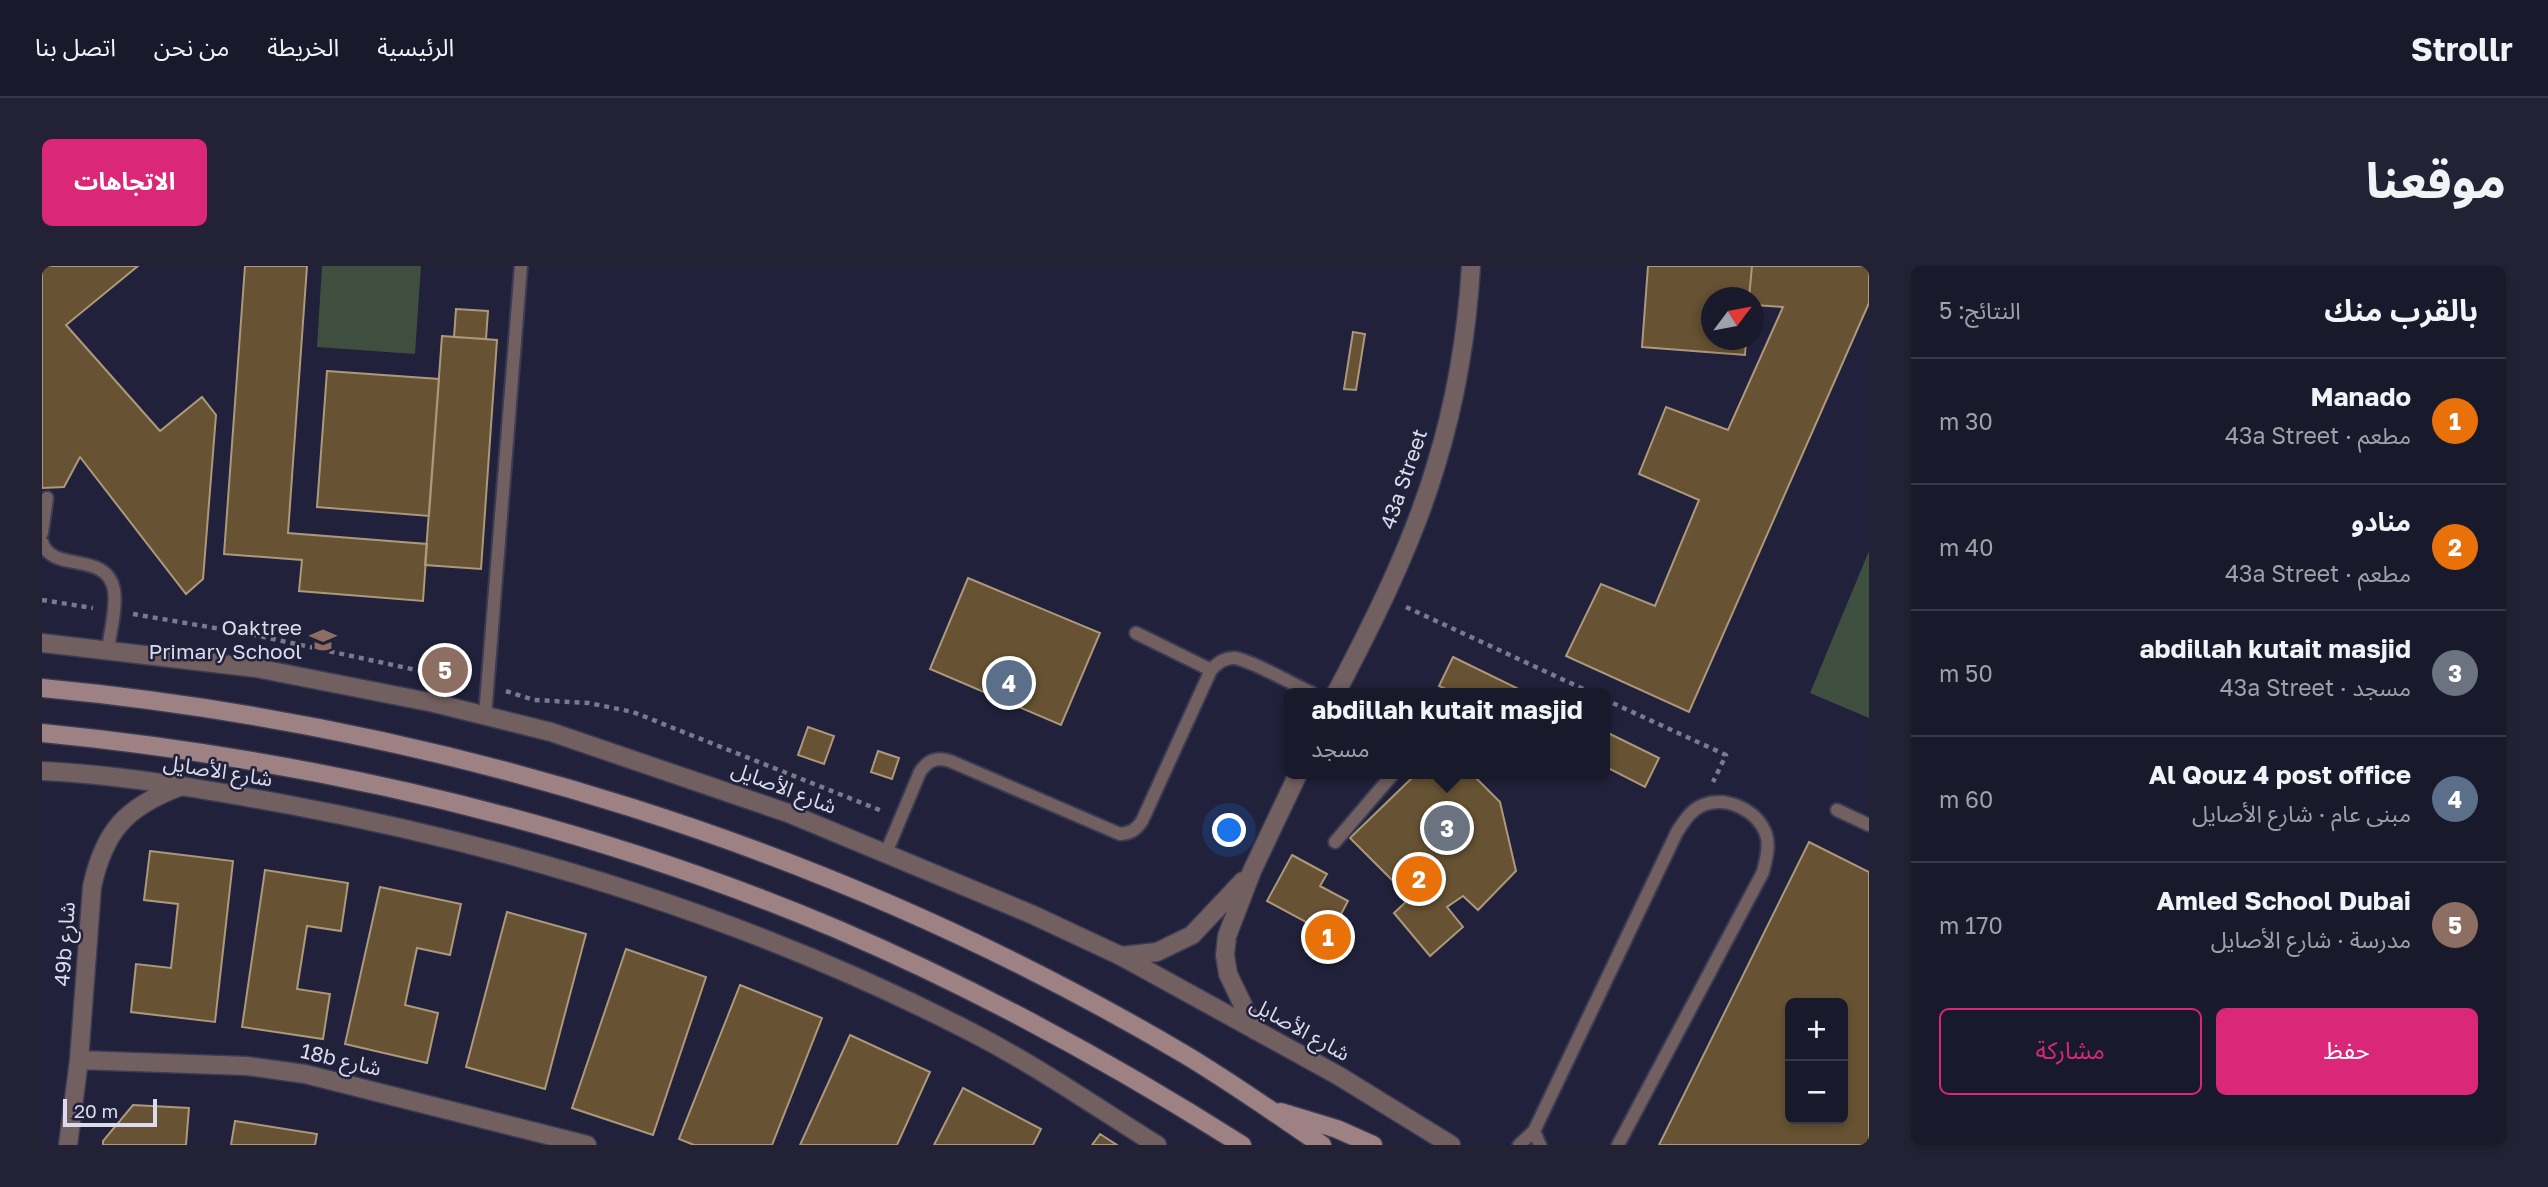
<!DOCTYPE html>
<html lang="ar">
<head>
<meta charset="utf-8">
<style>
	body { margin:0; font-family:"Golos Text","Noto Sans Arabic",sans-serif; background:#222234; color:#f1f3f6; direction:rtl }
	.controls { position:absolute; right:21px; bottom:21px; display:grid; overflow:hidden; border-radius:10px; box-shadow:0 4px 10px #0003 }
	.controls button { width:63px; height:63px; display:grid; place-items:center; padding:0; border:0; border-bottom:2px solid #373848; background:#19192c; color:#f1f3f6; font:35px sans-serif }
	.compass { position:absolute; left:1659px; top:21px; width:63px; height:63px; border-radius:50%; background:#19192c; box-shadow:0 4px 10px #0003; rotate:58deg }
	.scale { position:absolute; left:21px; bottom:18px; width:94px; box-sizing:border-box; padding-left:7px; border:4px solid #dadbec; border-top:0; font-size:19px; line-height:24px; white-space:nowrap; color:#dadbec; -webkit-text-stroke:5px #21213b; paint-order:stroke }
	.you { position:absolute; left:1188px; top:565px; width:24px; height:24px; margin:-18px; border:5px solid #fff; border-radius:50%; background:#1a73e8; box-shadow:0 0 0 10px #1a73e833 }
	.badge { display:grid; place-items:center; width:46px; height:46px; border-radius:50%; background:#db2777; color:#fff; font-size:23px; font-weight:700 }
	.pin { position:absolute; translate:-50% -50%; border:4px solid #fff; box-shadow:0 2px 7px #0006 }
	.popup { position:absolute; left:1242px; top:422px; width:326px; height:91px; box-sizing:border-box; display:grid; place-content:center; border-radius:10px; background:#19192c; filter:drop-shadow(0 2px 5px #0005); font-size:23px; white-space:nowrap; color:#9fa0a9 }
	.popup b { font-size:26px; color:#f1f3f6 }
	.popup::after { content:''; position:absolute; left:50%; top:100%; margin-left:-14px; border:14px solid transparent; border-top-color:#19192c }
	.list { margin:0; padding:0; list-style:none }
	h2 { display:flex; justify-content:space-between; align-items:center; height:91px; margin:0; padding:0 28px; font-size:30px }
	h2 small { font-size:23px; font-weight:400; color:#9fa0a9 }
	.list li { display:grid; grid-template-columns:46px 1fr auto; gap:21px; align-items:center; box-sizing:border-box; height:126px; padding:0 28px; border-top:2px solid #373848 }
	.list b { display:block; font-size:26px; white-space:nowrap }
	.list p { margin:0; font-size:23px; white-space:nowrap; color:#9fa0a9 }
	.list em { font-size:23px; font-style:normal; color:#9fa0a9 }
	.actions { display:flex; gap:14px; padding:21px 28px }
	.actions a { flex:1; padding:16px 0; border:2px solid #db2777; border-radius:10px; text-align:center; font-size:24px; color:#db2777 }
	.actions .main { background:#db2777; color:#fff }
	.map { position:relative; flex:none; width:1827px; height:879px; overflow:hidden; direction:ltr; border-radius:10px }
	header { display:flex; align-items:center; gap:42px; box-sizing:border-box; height:98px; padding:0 35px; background:#19192c; border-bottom:2px solid #373848 }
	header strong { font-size:33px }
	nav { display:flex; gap:38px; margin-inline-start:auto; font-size:24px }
	.intro { display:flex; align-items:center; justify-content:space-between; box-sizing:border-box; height:168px; padding:0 42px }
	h1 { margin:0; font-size:49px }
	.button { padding:18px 32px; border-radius:10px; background:#db2777; color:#fff; font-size:24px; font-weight:700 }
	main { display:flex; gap:42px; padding:0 42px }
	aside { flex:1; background:#19192c; border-radius:10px; box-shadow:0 4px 10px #0003 }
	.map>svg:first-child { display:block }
</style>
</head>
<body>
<header>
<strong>Strollr</strong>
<nav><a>الرئيسية</a><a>الخريطة</a><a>من نحن</a><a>اتصل بنا</a></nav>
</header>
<div class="intro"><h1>موقعنا</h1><a class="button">الاتجاهات</a></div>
<main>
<aside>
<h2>بالقرب منك<small>النتائج: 5</small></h2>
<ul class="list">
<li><span class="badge" style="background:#e8710a">1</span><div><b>Manado</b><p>مطعم · 43a Street</p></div><em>30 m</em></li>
<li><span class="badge" style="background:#e8710a">2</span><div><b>منادو</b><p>مطعم · 43a Street</p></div><em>40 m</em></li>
<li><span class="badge" style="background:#6b7280">3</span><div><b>abdillah kutait masjid</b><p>مسجد · 43a Street</p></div><em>50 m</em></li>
<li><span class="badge" style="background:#5c6f8a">4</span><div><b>Al Qouz 4 post office</b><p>مبنى عام · شارع الأصايل</p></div><em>60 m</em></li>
<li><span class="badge" style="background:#8d6e63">5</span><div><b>Amled School Dubai</b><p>مدرسة · شارع الأصايل</p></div><em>170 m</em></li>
</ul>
<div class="actions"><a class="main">حفظ</a><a>مشاركة</a></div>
</aside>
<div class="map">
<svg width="1827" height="879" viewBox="0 0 1827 879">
	<rect width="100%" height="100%" fill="#21213b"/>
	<path fill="#3e4f3f" d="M280,0H379L373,88L275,81Z
		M1827,285V452L1768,427Z"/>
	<path fill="#675333" stroke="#ac987b" stroke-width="2" fill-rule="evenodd" d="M0,0H96L24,59L118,165L160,131L174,149L161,313L144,328L38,191L22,221L0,222Z
		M203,0H265L246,267L385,278L381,335L257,325L260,294L182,288Z
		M1606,0H1710L1707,32H1670V74H1704L1703,89L1600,81Z
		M1710,0H1827V37L1647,446L1524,390L1559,318L1613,340L1657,234L1597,208L1624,141L1686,164L1741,41L1712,39V32H1707Z
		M414,43L446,45L444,73L412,71Z
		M1311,66L1323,68L1314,124L1302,123Z
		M400,70L455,74L439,303L383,299Z
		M285,105L397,113L387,250L275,241Z
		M926,312L1058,367L1019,459L888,403Z
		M1411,391L1485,427H1413L1397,420Z
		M766,461L792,470L782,498L756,489Z
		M1562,465L1617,492L1603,521L1562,500Z
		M836,485L857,492L850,513L829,506Z
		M1374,508H1430L1458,536L1474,605L1436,644L1421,630L1405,641L1421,661L1388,690L1352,647L1368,632L1308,572Z
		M1767,576L1827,606V879H1617ZM1748,737H1801V853H1748Z
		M108,585L191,595L173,756L89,746L94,698L129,702L136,638L102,634Z
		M1250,589L1285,608L1278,620L1306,635L1288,669L1225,635Z
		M223,604L306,617L299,665L265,660L255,723L288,728L281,773L200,761Z
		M338,621L419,638L408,689L375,682L363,739L396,747L385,797L303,778Z
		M465,646L544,668L503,823L424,801Z
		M1272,660L1293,671L1284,689L1262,677Z
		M584,683L664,711L611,869L530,842Z
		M698,719L780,752L730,879H652L637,873Z
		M808,769L888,806L855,879H758Z
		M921,822L999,863L991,879H892Z
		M91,839L147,842L144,879H61V875Z
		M193,855L275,868L273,879H189Z
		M1058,868L1075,879H1050Z"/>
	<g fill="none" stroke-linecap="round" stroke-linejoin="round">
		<g stroke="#3b3b54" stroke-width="16">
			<path id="service" d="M0,267L5,232
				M0,276C10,308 65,284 72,324C75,343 68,365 66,384
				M1094,367L1169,404
				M443,450L479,0
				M1795,544L1827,559
				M1293,576L1351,508
				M844,587L878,506C886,494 894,491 908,495L1078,568C1089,567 1094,564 1100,555L1169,404C1176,396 1183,391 1193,392C1211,395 1252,419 1270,427
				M1492,865L1498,879
				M1477,879L1492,865L1635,566C1642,555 1649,544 1661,539C1685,530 1715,544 1724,568C1728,581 1724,593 1721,606L1576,879"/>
		</g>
		<g stroke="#3b3b54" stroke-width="21">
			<path id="minor" d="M1294,427C1332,355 1371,277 1394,199C1414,134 1425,67 1429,0
				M1079,690L1115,686L1150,669L1201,615
				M1213,764L1186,708L1183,689L1185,670L1210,605L1256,508
				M37,794L205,800L263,808L545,879
				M26,879L37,794L50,621C62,565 84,541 137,521"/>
		</g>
		<g stroke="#3b3b54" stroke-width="21">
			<path id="tertiary" d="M0,377L214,402L392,437L509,466L746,547L989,648L1079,690L1297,810L1409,879
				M0,505C83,509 167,524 248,539C483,583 718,657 931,767C995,800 1054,841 1115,879"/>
		</g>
		<g stroke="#3b3b54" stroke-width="21">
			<path id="secondary" d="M0,422C401,460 794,582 1142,788C1189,816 1234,848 1280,879
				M0,467C273,494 544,557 797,664C937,724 1072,798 1200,879
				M1239,846L1295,863L1331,879"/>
		</g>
		<path stroke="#797a8f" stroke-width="4.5" stroke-dasharray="5 5" stroke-linecap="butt" d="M0,334L51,342
			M1364,341L1550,427
			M91,348L208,368L425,415
			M464,425L492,434L547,437L591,446L840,545
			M1562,433L1684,489L1671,516"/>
		<use href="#service" stroke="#726060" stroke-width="12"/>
		<use href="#minor" stroke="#726060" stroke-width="18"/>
		<use href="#tertiary" stroke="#726060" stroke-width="18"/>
		<use href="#secondary" stroke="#9e8182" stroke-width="18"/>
	</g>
	<defs>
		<g id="school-bare" transform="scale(2.1)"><path d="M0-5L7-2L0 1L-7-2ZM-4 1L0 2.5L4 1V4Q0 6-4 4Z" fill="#8d6e63" stroke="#21213b" stroke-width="2.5" paint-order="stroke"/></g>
	</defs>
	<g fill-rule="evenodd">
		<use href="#school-bare" x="281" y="374"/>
	</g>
	<g text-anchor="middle" stroke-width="5" stroke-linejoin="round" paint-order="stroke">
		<g font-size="21" fill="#dadbec" stroke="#21213b">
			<text transform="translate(1362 213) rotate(-71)" y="7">43a Street</text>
			<text transform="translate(176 505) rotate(9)" y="7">شارع الأصايل</text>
			<text transform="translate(742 522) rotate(21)" y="7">شارع الأصايل</text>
			<text transform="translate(23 678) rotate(-86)" y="7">49b شارع</text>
			<text transform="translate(1258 763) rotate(29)" y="7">شارع الأصايل</text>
			<text transform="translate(299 794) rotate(13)" y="7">18b شارع</text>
		</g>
		<g font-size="21" fill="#dadbec" stroke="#21213b" text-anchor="end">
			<text x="260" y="369">Oaktree<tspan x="260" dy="24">Primary School</tspan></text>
		</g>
	</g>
</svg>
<div class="controls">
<button>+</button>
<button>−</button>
</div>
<svg class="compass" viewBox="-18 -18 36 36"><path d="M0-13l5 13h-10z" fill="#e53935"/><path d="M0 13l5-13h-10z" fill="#9fa0a9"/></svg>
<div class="scale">20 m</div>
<div class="you"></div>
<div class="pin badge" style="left:1286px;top:671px;background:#e8710a">1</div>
<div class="pin badge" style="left:1377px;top:613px;background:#e8710a">2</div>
<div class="pin badge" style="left:1405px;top:562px;background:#6b7280">3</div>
<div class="popup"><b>abdillah kutait masjid</b>مسجد</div>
<div class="pin badge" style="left:967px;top:417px;background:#5c6f8a">4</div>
<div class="pin badge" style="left:403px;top:404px;background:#8d6e63">5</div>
</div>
</main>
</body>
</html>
